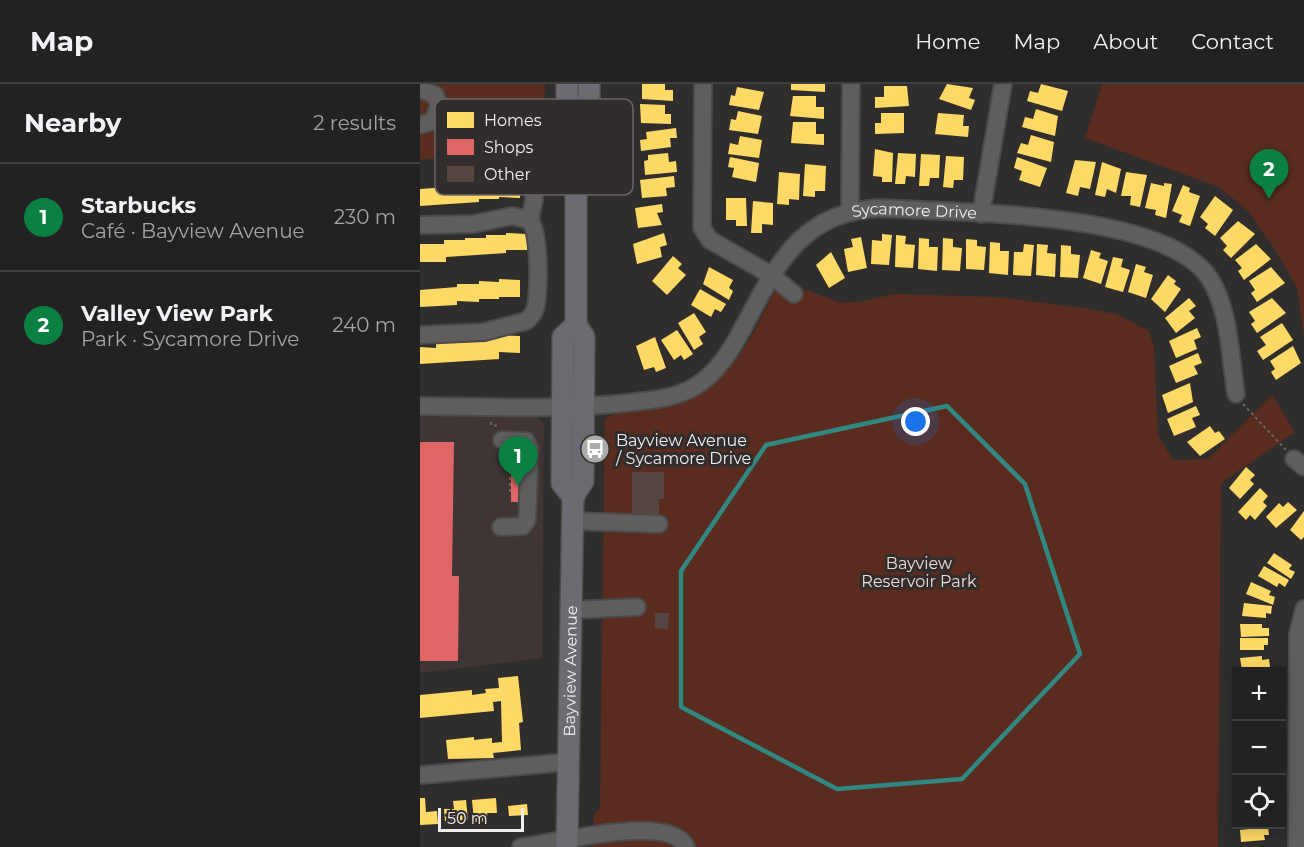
<!DOCTYPE html>
<html lang="en">
<head>
<meta charset="utf-8">
<style>
	body { margin:0; font-family:Montserrat,sans-serif; background:#2f2f2f; color:#f1f3f6 }
	.controls { position:absolute; right:18px; bottom:18px; display:grid; overflow:hidden; border-radius:0px; box-shadow:0 3px 15px #0003 }
	.controls button { width:54px; height:54px; display:grid; place-items:center; padding:0; border:0; border-bottom:2px solid #403f40; background:#232222; color:#f1f3f6; font:30px sans-serif }
	.scale { position:absolute; left:18px; bottom:15px; width:86px; box-sizing:border-box; padding-left:6px; border:3px solid #f0eeed; border-top:0; font-size:16px; line-height:21px; white-space:nowrap; color:#f0eeed; -webkit-text-stroke:4px #302d2c; paint-order:stroke }
	.you { position:absolute; left:496px; top:338px; width:21px; height:21px; margin:-15px; border:4px solid #fff; border-radius:50%; background:#1a73e8; box-shadow:0 0 0 9px #1a73e833 }
	.badge { display:grid; place-items:center; width:39px; height:39px; border-radius:50%; background:#0b8043; color:#fff; font-size:20px; font-weight:700 }
	.pin { position:absolute; translate:-50% -50px; filter:drop-shadow(0 2px 3px #0008) }
	.pin::after { content:''; position:absolute; top:32px; width:21px; height:18px; background:inherit; clip-path:polygon(0 0,100% 0,50% 100%) }
	.list { margin:0; padding:0; list-style:none }
	h2 { display:flex; justify-content:space-between; align-items:center; height:78px; margin:0; padding:0 24px; font-size:26px }
	h2 small { font-size:20px; font-weight:400; color:#a3a4a5 }
	.list li { display:grid; grid-template-columns:39px 1fr auto; gap:18px; align-items:center; box-sizing:border-box; height:108px; padding:0 24px; border-top:2px solid #403f40 }
	.list b { display:block; font-size:22px; white-space:nowrap }
	.list p { margin:0; font-size:20px; white-space:nowrap; color:#a3a4a5 }
	.list em { font-size:20px; font-style:normal; color:#a3a4a5 }
	.icon { flex:none; width:33px; height:33px; fill:none; stroke:currentColor; stroke-width:2; stroke-linecap:round; stroke-linejoin:round }
	.map { position:relative; flex:none; width:884px; height:763px; overflow:hidden }
	header { display:flex; align-items:center; gap:36px; box-sizing:border-box; height:84px; padding:0 30px; background:#232222; border-bottom:2px solid #403f40 }
	header strong { font-size:28px }
	nav { display:flex; gap:33px; margin-inline-start:auto; font-size:21px }
	main { display:flex }
	aside { flex:1; background:#232222 }
	.map>svg:first-child { display:block }
</style>
</head>
<body>
<header>
<strong>Map</strong>
<nav><a>Home</a><a>Map</a><a>About</a><a>Contact</a></nav>
</header>
<main>
<aside>
<h2>Nearby<small>2 results</small></h2>
<ul class="list">
<li><span class="badge">1</span><div><b>Starbucks</b><p>Café · Bayview Avenue</p></div><em>230 m</em></li>
<li><span class="badge">2</span><div><b>Valley View Park</b><p>Park · Sycamore Drive</p></div><em>240 m</em></li>
</ul>
</aside>
<div class="map">
<svg width="884" height="763" viewBox="0 0 884 763">
	<rect width="100%" height="100%" fill="#2f2e2d"/>
	<path fill="#3e3534" d="M112,328L124,340L122,574L0,589V330Z"/>
	<path fill="#592c1f" d="M0,0H125L123,62L0,76Z
		M682,0H884V252L877,204L855,166L828,127L799,103L665,54Z
		M360,196L420,219L440,218L474,210L576,213L663,224L696,230L729,247L734,263L738,351L753,376L788,375L852,311L875,348L801,399L798,763H172L174,731L180,724L185,334C208,324 234,327 257,320C313,304 336,242 360,196Z"/>
	<path fill="#ffd966" d="M222,0H245V6H253V17L222,15Z
		M371,0H405V8L371,6Z
		M527,0L553,4L549,14L555,16L551,26L519,15Z
		M621,0L648,7L642,27L607,17L610,7L618,9Z
		M464,2H487L489,22L455,24V13H464Z
		M317,3L344,8L339,26L309,21L311,11L315,12Z
		M373,12H396V23H404V35L370,32Z
		M220,20L245,21V30H251V40L221,39Z
		M616,25L638,32L635,52L602,43L605,33L613,35Z
		M318,27L342,32L338,50L309,46L311,35L316,36Z
		M461,29H484V49L455,50V39H461Z
		M518,29L544,31L543,42H549L548,53L515,50Z
		M373,38H396V50H404V61L371,59Z
		M256,44L257,54H250L251,63L221,67L220,56L227,55L226,48Z
		M611,51L634,58L631,78L597,69L601,59L608,61Z
		M320,52L342,56L339,74L308,70L310,59L318,61Z
		M455,65L473,69L472,98H462V93L453,92Z
		M248,69L249,78L256,77L257,88L225,91L224,77L228,76V71Z
		M478,69L496,70L495,93L486,92L485,100H475Z
		M501,70L520,71L519,94H510L509,102H499Z
		M526,72L544,73L543,96H534L533,104L523,103Z
		M310,73L339,79L336,98L312,93L314,84L308,83Z
		M597,73L627,84L620,103L599,96L602,87L594,84Z
		M655,76L676,78L670,105L660,103L658,112L646,109Z
		M682,78L701,85L696,109L687,105L685,113L675,111Z
		M385,80L406,82L405,107H395V113L383,112Z
		M359,88L380,90L379,116L369,115V121L357,120Z
		M706,88L727,91L720,123L710,121L711,112H701Z
		M254,92L255,103L246,104L247,112L222,114L220,96Z
		M79,96H100V114L79,113V115H59V118L0,122V105L57,101V98L79,99Z
		M731,99L744,102V99L752,100L746,134L735,131L736,126L725,124Z
		M763,101L770,104L769,108L780,112L770,142L759,138L762,131L752,127Z
		M795,112L813,126L795,152L785,144L788,140L780,133Z
		M306,114H326L327,142H316V136H306Z
		M333,117L353,119V141L342,140V149H331Z
		M242,120L243,128L237,129L242,141L218,144L215,124Z
		M818,137L835,150L811,174L803,166L807,162L800,154Z
		M86,149L107,150V166H86V169L26,173V178H0V160H24V156H45V154H66V151H86Z
		M244,149L247,161L240,163L242,173L217,180L213,160Z
		M462,150L472,151L469,181L451,180L452,156L462,157Z
		M476,151L486,152L485,160L495,161L493,184L475,183Z
		M441,153L447,184L428,188L424,165L433,163L431,155Z
		M499,154L509,155V163H518L517,187L498,185Z
		M523,154L533,155V163L542,164L540,187L522,186Z
		M546,155L557,156V162L566,163L564,186L546,185Z
		M570,158L580,159V167H589L588,191L569,189Z
		M604,160L614,161L611,192L593,191L594,168H603Z
		M617,160L628,161L627,169L636,170L635,193L616,191Z
		M836,160L851,175L824,196L818,187L822,184L815,176Z
		M641,161L651,162V170L660,171L658,194L640,193Z
		M671,166L681,169L679,174L688,177L681,200L663,194Z
		M411,168L425,194L409,204L396,181Z
		M253,172L262,180L258,184L266,191L247,211L232,197Z
		M693,173L703,175L701,183L710,186L703,208L685,203Z
		M716,180L726,183L724,188L733,191L726,214L708,208Z
		M289,183L313,196L309,204L313,207L309,216L283,200Z
		M851,183L865,199L837,218L831,209L835,206L829,197Z
		M748,191L756,197L754,200L761,205L745,228L731,215Z
		M79,195L100,196V213H79V215H59V218L37,217V221L0,223V206L37,203V200H59V197L79,198Z
		M280,205L306,220L301,228L295,225L291,233L271,221Z
		M769,214L776,222L769,227L775,234L756,249L745,234Z
		M852,214L866,229L837,249L831,240L835,237L829,228Z
		M274,229L286,248L279,253L283,260L274,266L258,239Z
		M862,239L873,256L843,276L837,267L846,261L840,253Z
		M777,244L781,253L774,256L777,265L756,274L749,257Z
		M257,246L273,270L264,276L261,271L254,276L241,256Z
		M78,251L100,252V269L79,268V275L0,280V263L16,264V259H37V256L78,255Z
		M235,253L246,284L236,288L234,283L224,286L216,262Z
		M873,262L881,279L856,296L851,288L855,285L850,277Z
		M778,269L782,279L774,282L778,290L756,299L749,282Z
		M770,299L773,318L748,329L742,311Z
		M776,322L780,331L772,334L776,343L754,352L747,335Z
		M790,342L795,349L799,347L805,355L780,372L767,358Z
		M826,383L835,391L830,396L834,400L820,415L809,404Z
		M840,404L848,412L843,418L847,422L835,436L830,431L826,436L818,428Z
		M868,418L877,426L856,444L846,433L859,419L863,423Z
		M884,427V453L881,456L870,446Z
		M854,469L872,481L869,485L875,488L871,495L847,479Z
		M844,482L869,496L865,503L859,499L857,503L838,492Z
		M831,498L851,507L849,511L855,513L853,521L826,510Z
		M824,519L852,522L851,530L846,529V534L822,532Z
		M820,540H842V544H849V552L821,553Z
		M820,554H848V561H844V566H820Z
		M842,572V576L849,575L850,583L822,586L820,574Z
		M98,592L103,638L99,639L101,666L73,669L74,674L28,675L26,656L54,653V656L72,654V659L82,658L81,617L73,618L74,627L0,634V611L52,606V611L66,609L65,605L79,604L78,594Z
		M0,714H5L6,728L17,727L18,740L0,741Z
		M76,714L77,729H67L68,737L54,738L52,716Z
		M46,716L48,736L25,737L24,725H34L33,717Z
		M107,720L108,731L89,732L88,722Z
		M848,743L849,751H844L845,756L821,758L820,746Z"/>
	<path fill="#e06666" d="M0,358H34L32,492H39L38,577H0Z
		M91,369H105V418H91Z"/>
	<path fill="#564641" d="M212,388H244V415H239V430H212Z
		M235,529H249L248,545L235,544Z"/>
	<g fill="none" stroke-linecap="round" stroke-linejoin="round">
		<g stroke="#4b4a49" stroke-width="20">
			<g id="minor">
				<path d="M283,0L282,144L290,156L351,191L374,210"/>
				<path d="M0,5L15,11L19,21L13,37L0,41"/>
				<path d="M430,128L431,0"/>
				<path d="M561,130L583,0"/>
				<path d="M110,136L114,116L112,81"/>
				<path d="M0,141L53,140L92,132L110,136C120,151 119,203 116,222C115,228 111,233 106,237L64,248L0,251"/>
				<path id="s1" d="M0,322C69,323 137,326 206,319C230,316 255,315 276,302C299,287 312,265 324,242C357,180 382,127 460,124C537,129 746,126 790,195C810,227 810,273 816,310"/>
				<path d="M874,375L884,383"/>
				<path d="M152,437L239,440"/>
				<path d="M81,443L103,442L107,436L110,365L106,357L82,356"/>
				<path d="M152,526L217,523"/>
				<path d="M0,691L148,678"/>
				<path d="M101,763C133,760 250,728 266,763"/>
				<path d="M877,763L878,550L884,525"/>
			</g>
		</g>
		<g stroke="#4b4a49" stroke-width="24">
			<g id="major">
				<path d="M156,47L169,13V0"/>
				<path d="M153,413L142,399L143,253L156,241"/>
				<path id="s2" d="M147,763L153,413L163,397L164,253L156,241V47L147,15V0"/>
			</g>
		</g>
		<path stroke="#676665" stroke-width="2" stroke-dasharray="3 3" stroke-linecap="butt" d="M823,320L866,366
			M71,338V341L80,342
			M90,408V369"/>
		<use href="#minor" stroke="#5f5d5d" stroke-width="16"/>
		<use href="#major" stroke="#6a6c72" stroke-width="21"/>
	</g>
	<path fill="none" stroke="#318881" stroke-width="4.5" stroke-linejoin="round" d="M527,322L605,400L660,570L542,695L417,705L261,623V487L346,361Z"/>
	<defs>
		<g id="bus-disc" transform="scale(1.5)"><circle r="9.5" fill="#acabaa" stroke="#302d2c"/><path d="M-5-6H5V4H4V6H2V4H-2V6H-4V4H-5ZM-3.5-4V0h7V-4ZM-3.5 1.2v1.5H-2V1.2ZM2 1.2v1.5H3.5V1.2Z" fill="#fff"/></g>
	</defs>
	<g fill-rule="evenodd">
		<use href="#bus-disc" x="175" y="365"/>
	</g>
	<g text-anchor="middle" stroke-width="6" stroke-linejoin="round" paint-order="stroke">
		<g font-size="16" fill="#f0eeed" stroke="#302d2c">
			<text dy="6" stroke="none"><textPath href="#s1" startOffset="582">Sycamore Drive</textPath></text>
			<text dy="6" stroke="none"><textPath href="#s2" startOffset="176">Bayview Avenue</textPath></text>
		</g>
		<g font-size="16" fill="#f0eeed" stroke="#302d2c" text-anchor="start">
			<text x="196" y="362">Bayview Avenue<tspan x="196" dy="18">/ Sycamore Drive</tspan></text>
		</g>
		<g font-size="16" fill="#f3dbd4" stroke="#302d2c">
			<text x="499" y="485">Bayview<tspan x="499" dy="18">Reservoir Park</tspan></text>
		</g>
	</g>
	<rect x="15" y="15" width="198" height="96" rx="9" fill="#302d2c" stroke="#6a6766" stroke-width="1.5"/>
	<rect x="27" y="28" width="27" height="16" fill="#ffd966"/>
	<rect x="27" y="55" width="27" height="16" fill="#e06666"/>
	<rect x="27" y="82" width="27" height="16" fill="#564641"/>
	<g font-size="16" fill="#f0eeed">
		<text x="64" y="42">Homes</text>
		<text x="64" y="69">Shops</text>
		<text x="64" y="96">Other</text>
	</g>
</svg>
<div class="controls">
<button>+</button>
<button>−</button>
<button><svg class="icon" aria-label="locate" viewBox="0 0 24 24"><circle cx="12" cy="12" r="6"/><path d="M12 2v4M12 18v4M2 12h4M18 12h4"/></svg></button>
</div>
<div class="scale">50 m</div>
<div class="you"></div>
<div class="pin badge" style="left:98px;top:402px">1</div>
<div class="pin badge" style="left:849px;top:115px">2</div>
</div>
</main>
</body>
</html>
